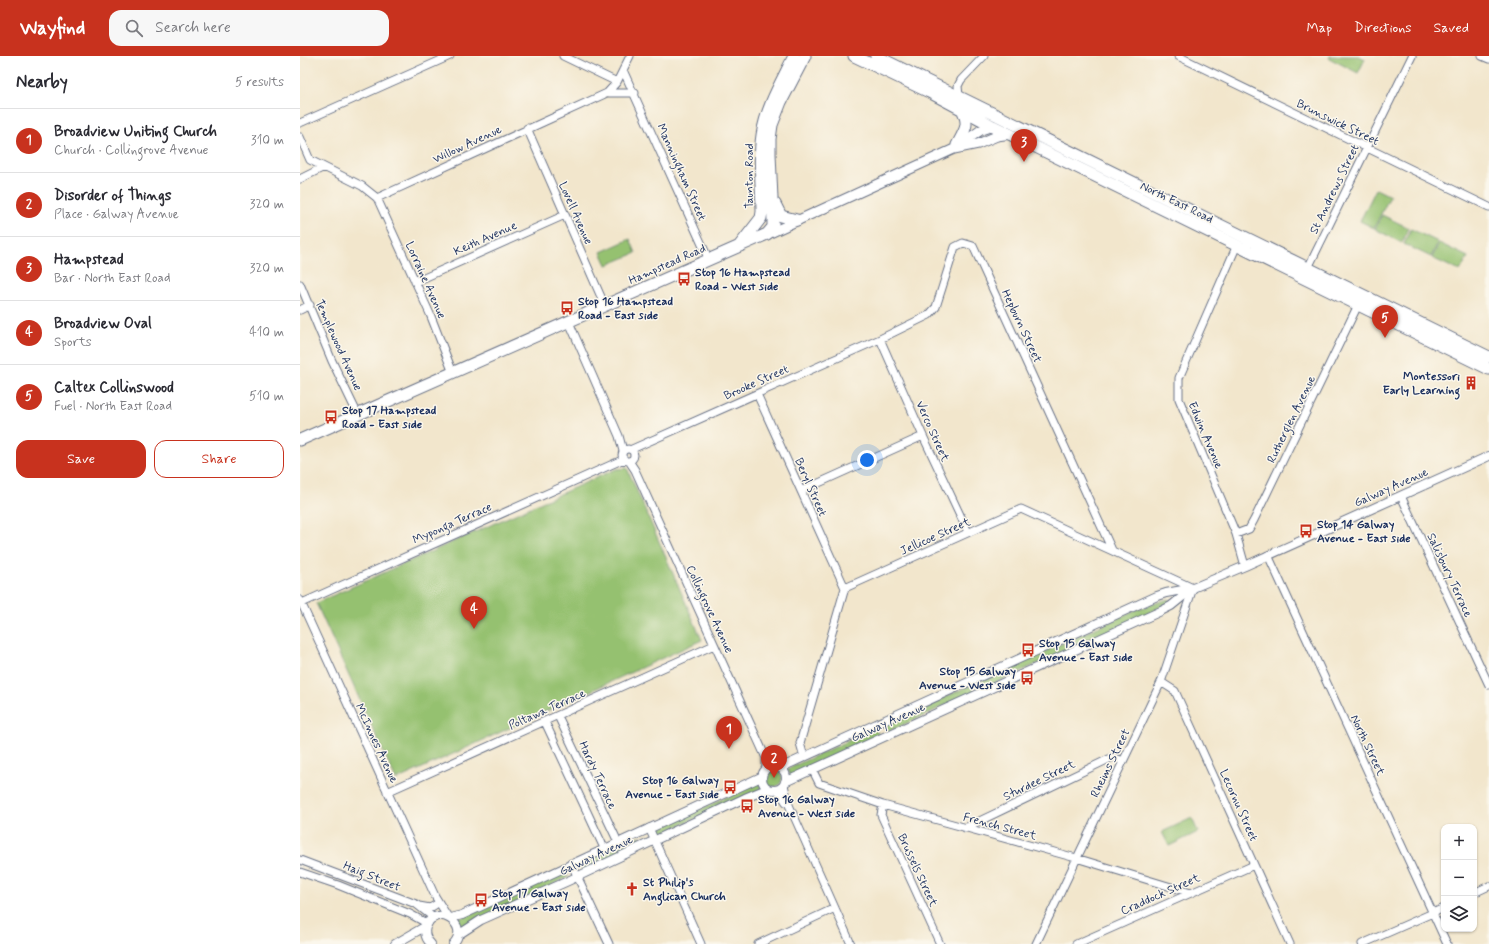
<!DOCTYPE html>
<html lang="en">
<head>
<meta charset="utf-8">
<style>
	body { margin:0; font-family:Mynerve,sans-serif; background:#f7f7f7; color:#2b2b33 }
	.controls { position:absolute; right:12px; bottom:12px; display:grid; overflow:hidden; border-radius:8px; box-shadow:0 1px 3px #0004 }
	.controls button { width:36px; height:36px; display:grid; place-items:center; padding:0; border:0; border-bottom:1px solid #e1e1e2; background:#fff; color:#2b2b33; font:20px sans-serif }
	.you { position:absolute; left:567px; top:404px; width:14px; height:14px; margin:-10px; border:3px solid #fff; border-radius:50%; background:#1a73e8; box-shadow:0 0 0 6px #1a73e833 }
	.badge { display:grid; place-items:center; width:26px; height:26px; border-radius:50%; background:#c8321e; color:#fff; font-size:13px; font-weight:700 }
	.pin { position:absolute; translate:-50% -33px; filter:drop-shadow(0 1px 2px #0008) }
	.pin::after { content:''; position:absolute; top:21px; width:14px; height:12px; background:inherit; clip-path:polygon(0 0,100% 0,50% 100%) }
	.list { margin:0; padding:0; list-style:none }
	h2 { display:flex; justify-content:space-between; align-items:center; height:52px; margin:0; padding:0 16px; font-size:17px }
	h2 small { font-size:13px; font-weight:400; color:#7c7c81 }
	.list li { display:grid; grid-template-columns:26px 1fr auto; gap:12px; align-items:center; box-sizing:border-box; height:64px; padding:0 16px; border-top:1px solid #e1e1e2 }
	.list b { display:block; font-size:15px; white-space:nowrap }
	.list p { margin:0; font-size:13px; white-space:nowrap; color:#7c7c81 }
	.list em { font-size:13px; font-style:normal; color:#7c7c81 }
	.actions { display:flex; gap:8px; padding:12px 16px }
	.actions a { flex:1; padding:9px 0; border:1px solid #c8321e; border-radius:12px; text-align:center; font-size:14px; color:#c8321e }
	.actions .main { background:#c8321e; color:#fff }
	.icon { flex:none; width:22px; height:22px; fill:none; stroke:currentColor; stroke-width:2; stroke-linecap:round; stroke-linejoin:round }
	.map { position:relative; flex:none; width:1189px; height:888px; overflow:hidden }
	header { display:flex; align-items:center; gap:24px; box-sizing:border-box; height:56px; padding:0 20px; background:#c8321e; color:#fff }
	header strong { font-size:19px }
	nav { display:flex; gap:22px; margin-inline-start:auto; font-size:14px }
	.search { width:280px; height:36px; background:#f7f7f7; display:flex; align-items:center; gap:10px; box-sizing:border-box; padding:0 14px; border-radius:12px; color:#7c7c81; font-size:15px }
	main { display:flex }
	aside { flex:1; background:#fff }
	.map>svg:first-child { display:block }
</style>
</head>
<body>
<header>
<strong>Wayfind</strong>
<div class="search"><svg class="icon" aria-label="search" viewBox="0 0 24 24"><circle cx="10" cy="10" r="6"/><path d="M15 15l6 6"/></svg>Search here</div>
<nav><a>Map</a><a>Directions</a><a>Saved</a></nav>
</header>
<main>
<aside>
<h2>Nearby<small>5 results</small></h2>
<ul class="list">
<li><span class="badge">1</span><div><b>Broadview Uniting Church</b><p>Church · Collingrove Avenue</p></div><em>310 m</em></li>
<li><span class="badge">2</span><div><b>Disorder of Things</b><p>Place · Galway Avenue</p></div><em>320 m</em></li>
<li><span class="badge">3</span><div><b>Hampstead</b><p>Bar · North East Road</p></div><em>320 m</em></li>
<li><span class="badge">4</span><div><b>Broadview Oval</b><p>Sports</p></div><em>410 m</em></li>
<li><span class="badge">5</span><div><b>Caltex Collinswood</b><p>Fuel · North East Road</p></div><em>510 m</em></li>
</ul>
<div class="actions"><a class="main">Save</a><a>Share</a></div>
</aside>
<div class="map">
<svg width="1189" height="888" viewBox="0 0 1189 888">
	<rect width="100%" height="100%" fill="#fbf7ec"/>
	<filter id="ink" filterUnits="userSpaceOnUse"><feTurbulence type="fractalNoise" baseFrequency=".025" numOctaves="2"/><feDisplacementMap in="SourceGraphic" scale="8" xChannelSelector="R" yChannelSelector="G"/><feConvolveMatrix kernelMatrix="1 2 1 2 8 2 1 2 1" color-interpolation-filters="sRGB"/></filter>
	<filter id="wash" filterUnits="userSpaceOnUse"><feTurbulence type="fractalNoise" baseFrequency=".012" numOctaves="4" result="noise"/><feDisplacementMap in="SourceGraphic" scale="16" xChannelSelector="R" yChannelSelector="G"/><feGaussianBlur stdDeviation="0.9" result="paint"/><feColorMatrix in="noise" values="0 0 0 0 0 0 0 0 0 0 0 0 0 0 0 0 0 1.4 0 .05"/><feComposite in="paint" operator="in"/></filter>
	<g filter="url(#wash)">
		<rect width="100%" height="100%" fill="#f2e6cc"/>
		<path fill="#95c16f" stroke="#587866" d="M1030,0H1059L1065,3L1058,17L1029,2Z
			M1076,133L1090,140L1074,172L1060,165Z
			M1082,159L1109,172L1102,187L1075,173Z
			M1111,173L1138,186L1131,201L1104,188Z
			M330,183L336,197L307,209L301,196Z
			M1139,187L1168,201L1160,215L1132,202Z
			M327,412L402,584L96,724L16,547L316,413Z
			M868,543L870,544L869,546L853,555L778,590L775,584L776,581L835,554Z
			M763,587L766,589L768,594L684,632L681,626L683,624Z
			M669,630L672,631L674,636L588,676L585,670L586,668Z
			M574,673L576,674L579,680L491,721L487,713Z
			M464 722a9 9 0 1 1 18 0a9 9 0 1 1-18 0Z
			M458,726L462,733L358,779L356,774Z
			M892,762L898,776L869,790L862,776Z
			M340,780L343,786L282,814L280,808Z
			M265,814L268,821L161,874L158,863Z"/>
	</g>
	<g filter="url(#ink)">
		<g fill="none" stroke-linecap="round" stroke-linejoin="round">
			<g stroke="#666f84" stroke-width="9">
				<path id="minor" d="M263,0L317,26
					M878,0L1189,151
					M1182,0L1189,3
					M323,14L409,204
					M307,37H335
					M659,40L658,30L661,24L684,0
					M0,67L150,0
					M227,72L305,250
					M0,81L10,104L24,111
					M0,123L24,111L62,130L77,142L307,37L317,26L330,0
					M77,142L130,258L153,317
					M937,189L879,322V343L936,478L945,510
					M1008,212L1112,0
					M115,226L265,159
					M0,228L32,305L58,359
					M0,254L10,249
					M269,266L319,380L323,395
					M580,283L623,380L668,476
					M457,338L545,532
					M322 399a6 6 0 1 1 12 0a6 6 0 1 1-12 0Z
					M332,393L580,283L629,259L636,251L655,191L663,187L673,190L812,494
					M329,405L335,414L466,702L476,710
					M501,435L623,380
					M1101,440L1189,629
					M936,478L949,473L954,464L1058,249
					M968,499L1147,888
					M0,544L135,840L148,861
					M2,547L324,403
					M861,626L875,635L990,888
					M258,660L318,786
					M245,666L304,792
					M504,701L500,687L545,532L721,453L893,532L861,626L736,888
					M466,713V702
					M512,713L519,727L583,749L776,802L891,837
					M484,729L489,749L551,888
					M478,734L486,746
					M87,736L414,589
					M583,749L581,759L640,888
					M349,772L401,888
					M665,772L813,701L823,705
					M0,804L116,848L134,862
					M271,807L309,888
					M0,816L38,829L110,858L128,868
					M1174,837L1189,830
					M119,850L130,852L135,849
					M458,888L535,852
					M776,888L954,809
					M1062,888L1144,852"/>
			</g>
			<g stroke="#666f84" stroke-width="10">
				<path id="tertiary" d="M462 722a12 12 0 1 1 24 0a12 12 0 1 1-24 0Z
					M480,712L857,540L866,537L893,532L945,510L1189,400
					M485,726L861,555L871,550L892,533
					M150,862L162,859L461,721
					M158,879L181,864L268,825L445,742L467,733
					M95,888L126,870
					M131,888C126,883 124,877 126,871C134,846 172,868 153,888"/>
			</g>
			<g stroke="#666f84" stroke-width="11">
				<path id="secondary" d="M656,91L681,74L693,70
					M468,178L654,93L678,88L697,80L711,78"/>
			</g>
			<g stroke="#666f84" stroke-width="13">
				<path id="trunk" d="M554,0L629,36L693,70L1189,313
					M576,0L1189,301
					M657,89C665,74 670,69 662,53
					M475,148L481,160L497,164
					M440,189L461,162L462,156C462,131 458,104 462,79C466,51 482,25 494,0
					M0,384L467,178L473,171V165L470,98V83L472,69L481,46L505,0"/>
			</g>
			<use href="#minor" stroke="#fff" stroke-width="7"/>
			<use href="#tertiary" stroke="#fff" stroke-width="8"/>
			<use href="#secondary" stroke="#fff" stroke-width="9"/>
			<use href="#trunk" stroke="#fff" stroke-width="11"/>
		</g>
	</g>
	<defs>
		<g id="bus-bare" transform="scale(1.08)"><path d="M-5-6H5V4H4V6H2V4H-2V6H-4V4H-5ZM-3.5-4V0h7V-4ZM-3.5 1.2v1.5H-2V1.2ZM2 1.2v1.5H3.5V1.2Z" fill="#c8321e" stroke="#fbf7ec" stroke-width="2.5" paint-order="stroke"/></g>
		<g id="building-bare" transform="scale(1.08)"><path d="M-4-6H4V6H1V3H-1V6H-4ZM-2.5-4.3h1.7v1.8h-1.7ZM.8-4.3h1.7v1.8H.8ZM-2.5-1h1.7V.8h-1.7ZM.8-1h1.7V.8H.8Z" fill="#c8321e" stroke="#fbf7ec" stroke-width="2.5" paint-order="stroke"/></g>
		<g id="church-bare" transform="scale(1.08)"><path d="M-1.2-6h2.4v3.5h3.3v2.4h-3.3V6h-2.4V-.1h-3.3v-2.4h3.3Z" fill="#c8321e" stroke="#fbf7ec" stroke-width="2.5" paint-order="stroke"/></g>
	</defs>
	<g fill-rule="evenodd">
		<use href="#bus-bare" x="384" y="223"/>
		<use href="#bus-bare" x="267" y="252"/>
		<use href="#building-bare" x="1171" y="327"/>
		<use href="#bus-bare" x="31" y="361"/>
		<use href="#bus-bare" x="1006" y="475"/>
		<use href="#bus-bare" x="728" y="594"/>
		<use href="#bus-bare" x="727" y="622"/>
		<use href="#bus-bare" x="430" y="731"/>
		<use href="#bus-bare" x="447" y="750"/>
		<use href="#church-bare" x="332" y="833"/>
		<use href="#bus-bare" x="181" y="844"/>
	</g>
	<g text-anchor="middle" stroke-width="3" stroke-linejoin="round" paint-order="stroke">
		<g font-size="12" fill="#1b2f5e" stroke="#fbf7ec">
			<text transform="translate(1038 66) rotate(26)" y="4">Brunswick Street</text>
			<text transform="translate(167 88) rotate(-25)" y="4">Willow Avenue</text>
			<text transform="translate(382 116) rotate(66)" y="4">Manningham Street</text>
			<text transform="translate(449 120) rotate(-90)" y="4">Taunton Road</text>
			<text transform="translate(1034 133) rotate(-64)" y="4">St Andrews Street</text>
			<text transform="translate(877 146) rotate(26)" y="4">North East Road</text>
			<text transform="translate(276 157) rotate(66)" y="4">Lovell Avenue</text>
			<text transform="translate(185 182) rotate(-24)" y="4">Keith Avenue</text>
			<text transform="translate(367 208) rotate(-24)" y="4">Hampstead Road</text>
			<text transform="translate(126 224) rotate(66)" y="4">Lorraine Avenue</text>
			<text transform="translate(722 270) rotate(65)" y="4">Hepburn Street</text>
			<text transform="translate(39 289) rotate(66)" y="4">Templewood Avenue</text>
			<text transform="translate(456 326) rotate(-24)" y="4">Brooke Street</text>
			<text transform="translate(991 363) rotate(-64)" y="4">Rutherglen Avenue</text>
			<text transform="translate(633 375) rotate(66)" y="4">Verco Street</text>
			<text transform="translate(906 379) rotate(67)" y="4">Edwin Avenue</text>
			<text transform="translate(511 431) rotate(66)" y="4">Beryl Street</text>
			<text transform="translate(1091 431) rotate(-24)" y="4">Galway Avenue</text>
			<text transform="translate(152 467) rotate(-24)" y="4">Myponga Terrace</text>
			<text transform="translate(635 480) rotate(-24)" y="4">Jellicoe Street</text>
			<text transform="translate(1150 519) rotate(65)" y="4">Salisbury Terrace</text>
			<text transform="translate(410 553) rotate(65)" y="4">Collingrove Avenue</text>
			<text transform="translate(247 653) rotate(-24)" y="4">Poltawa Terrace</text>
			<text transform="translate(588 666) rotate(-24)" y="4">Galway Avenue</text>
			<text transform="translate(77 687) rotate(65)" y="4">McInnes Avenue</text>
			<text transform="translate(1068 689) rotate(65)" y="4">North Street</text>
			<text transform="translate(810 707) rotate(-64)" y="4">Rheims Street</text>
			<text transform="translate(298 719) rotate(65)" y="4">Hardy Terrace</text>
			<text transform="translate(739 724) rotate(-26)" y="4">Sturdee Street</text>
			<text transform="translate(939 749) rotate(66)" y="4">Lecornu Street</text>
			<text transform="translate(700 770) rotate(15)" y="4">French Street</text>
			<text transform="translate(296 799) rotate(-25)" y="4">Galway Avenue</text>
			<text transform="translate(618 814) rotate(65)" y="4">Brussels Street</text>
			<text transform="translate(72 820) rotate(22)" y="4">Haig Street</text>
			<text transform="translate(860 838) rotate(-24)" y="4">Craddock Street</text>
		</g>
		<g font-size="12" font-weight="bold" fill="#1b2f5e" stroke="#fbf7ec" text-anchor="start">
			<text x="395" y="220">Stop 16 Hampstead<tspan x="395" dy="14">Road - West side</tspan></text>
			<text x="278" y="249">Stop 16 Hampstead<tspan x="278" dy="14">Road - East side</tspan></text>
			<text x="1160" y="324" text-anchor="end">Montessori<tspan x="1160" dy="14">Early Learning</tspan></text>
			<text x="42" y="358">Stop 17 Hampstead<tspan x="42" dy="14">Road - East side</tspan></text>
			<text x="1017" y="472">Stop 14 Galway<tspan x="1017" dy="14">Avenue - East side</tspan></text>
			<text x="739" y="591">Stop 15 Galway<tspan x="739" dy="14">Avenue - East side</tspan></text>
			<text x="716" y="619" text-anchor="end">Stop 15 Galway<tspan x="716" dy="14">Avenue - West side</tspan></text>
			<text x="419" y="728" text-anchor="end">Stop 16 Galway<tspan x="419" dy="14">Avenue - East side</tspan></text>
			<text x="458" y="747">Stop 16 Galway<tspan x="458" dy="14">Avenue - West side</tspan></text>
			<text x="343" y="830">St Philip's<tspan x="343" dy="14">Anglican Church</tspan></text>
			<text x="192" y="841">Stop 17 Galway<tspan x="192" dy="14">Avenue - East side</tspan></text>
		</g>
	</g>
</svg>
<div class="controls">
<button>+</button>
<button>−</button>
<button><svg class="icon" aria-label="layers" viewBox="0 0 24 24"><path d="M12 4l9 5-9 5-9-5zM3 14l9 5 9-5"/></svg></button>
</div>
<div class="you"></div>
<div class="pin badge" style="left:429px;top:693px">1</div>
<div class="pin badge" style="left:474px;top:722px">2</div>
<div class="pin badge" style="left:724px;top:106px">3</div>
<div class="pin badge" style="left:174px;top:573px">4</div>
<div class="pin badge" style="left:1085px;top:282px">5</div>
</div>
</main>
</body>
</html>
